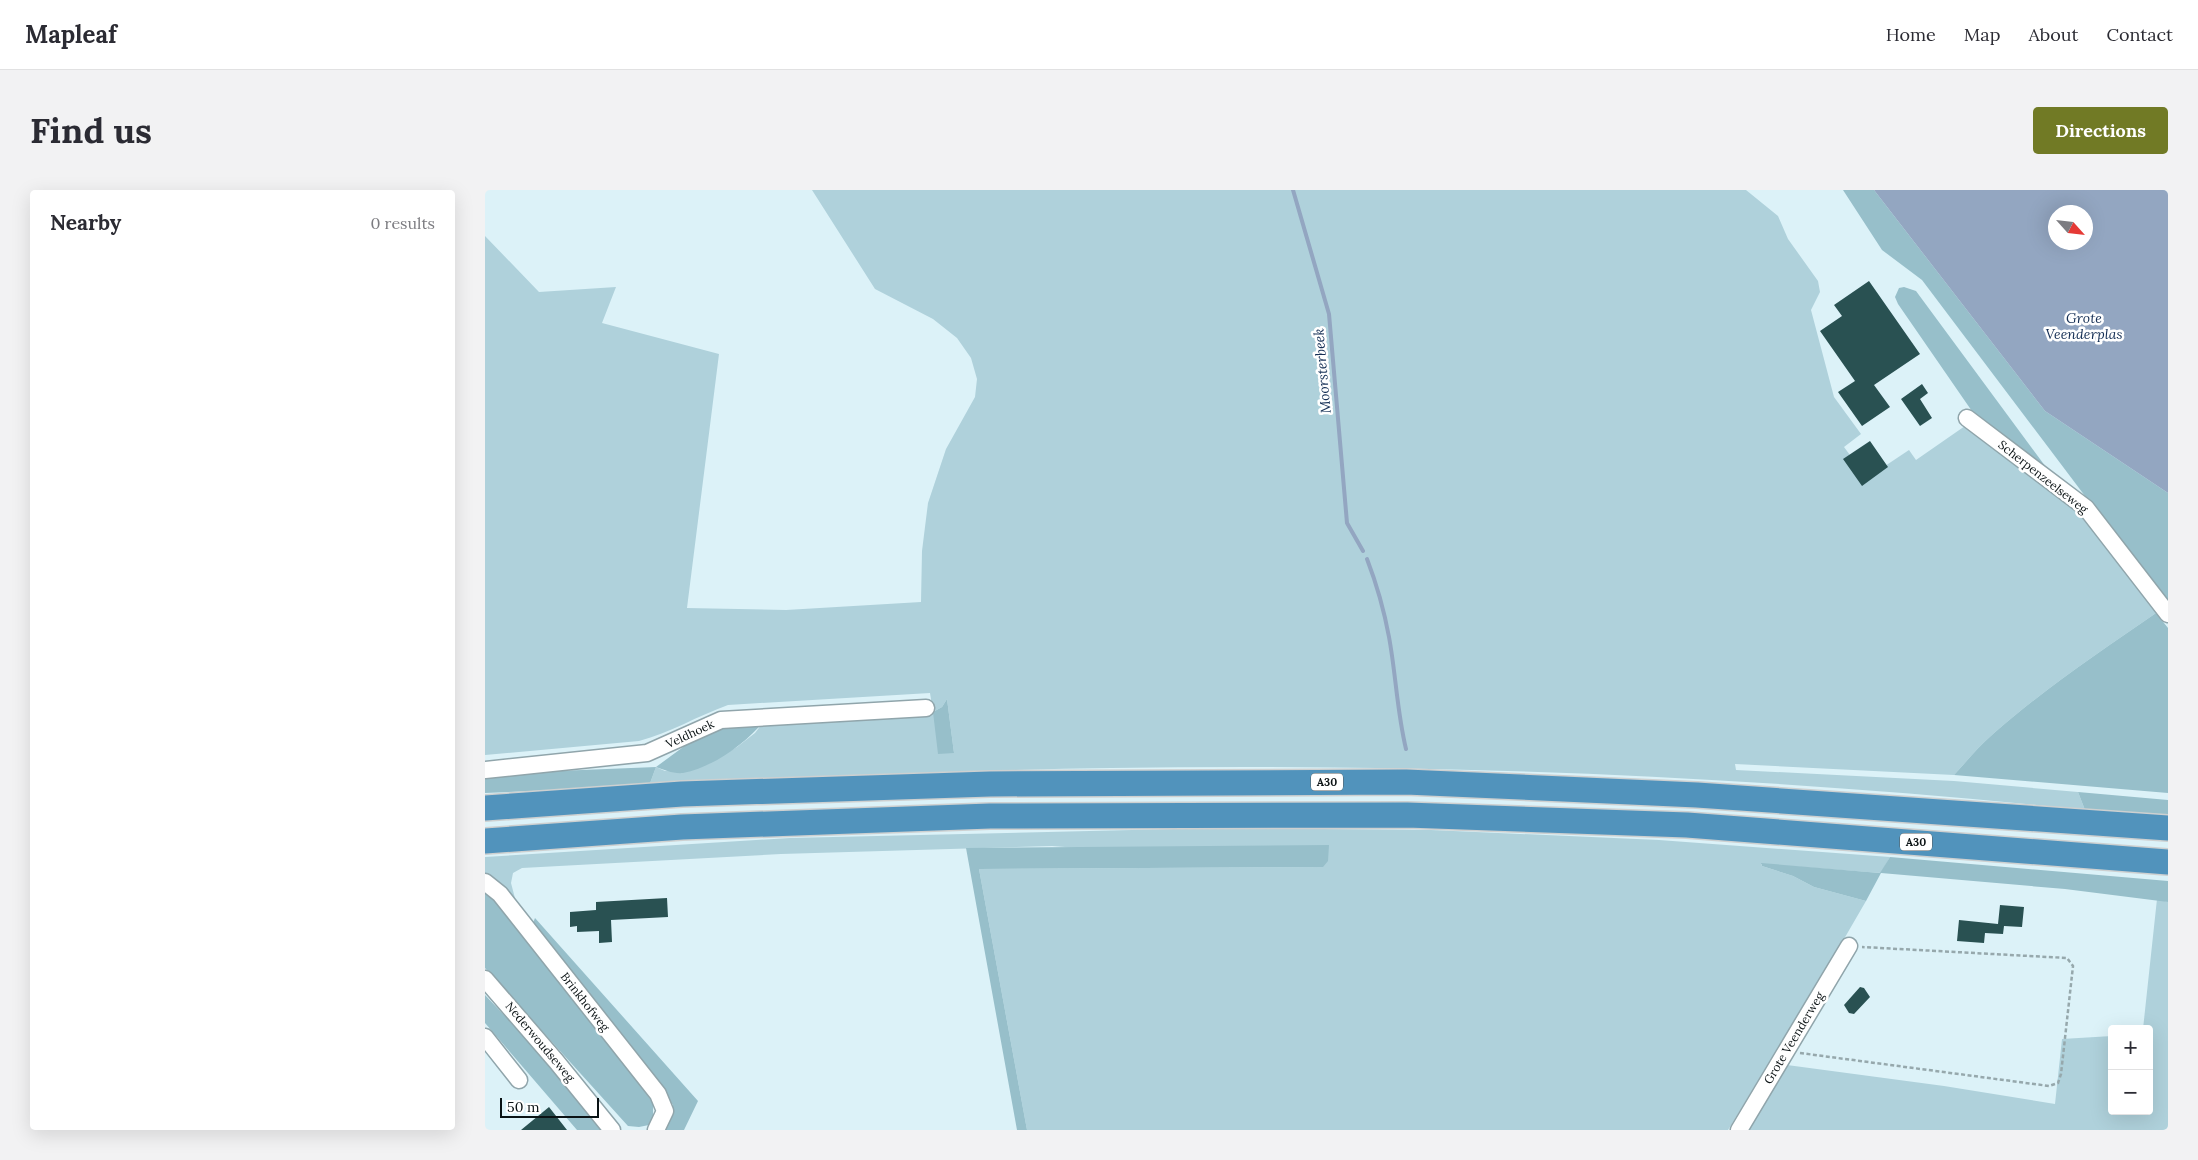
<!DOCTYPE html>
<html lang="en">
<head>
<meta charset="utf-8">
<style>
	body { margin:0; font-family:Lora,serif; background:#f2f2f3; color:#2b2b33 }
	.controls { position:absolute; right:15px; bottom:15px; display:grid; overflow:hidden; border-radius:5px; box-shadow:0 5px 20px #0002 }
	.controls button { width:45px; height:45px; display:grid; place-items:center; padding:0; border:0; border-bottom:1px solid #e1e1e2; background:#fff; color:#2b2b33; font:25px sans-serif }
	.compass { position:absolute; left:1563px; top:15px; width:45px; height:45px; border-radius:50%; background:#fff; box-shadow:0 5px 20px #0002; rotate:117deg }
	.scale { position:absolute; left:15px; bottom:12px; width:99px; box-sizing:border-box; padding-left:5px; border:2px solid #0a1214; border-top:0; font-size:14px; line-height:18px; white-space:nowrap; color:#0a1214; -webkit-text-stroke:4px #fff; paint-order:stroke }
	.list { margin:0; padding:0; list-style:none }
	h2 { display:flex; justify-content:space-between; align-items:center; height:65px; margin:0; padding:0 20px; font-size:21px }
	h2 small { font-size:16px; font-weight:400; color:#7c7c81 }
	.map { position:relative; flex:none; width:1683px; height:940px; overflow:hidden; border-radius:5px }
	header { display:flex; align-items:center; gap:30px; box-sizing:border-box; height:70px; padding:0 25px; background:#fff; border-bottom:1px solid #e1e1e2 }
	header strong { font-size:24px }
	nav { display:flex; gap:28px; margin-inline-start:auto; font-size:18px }
	.intro { display:flex; align-items:center; justify-content:space-between; box-sizing:border-box; height:120px; padding:0 30px }
	h1 { margin:0; font-size:35px }
	.button { padding:12px 22px; border-radius:5px; background:#717a25; color:#fff; font-size:18px; font-weight:700 }
	main { display:flex; gap:30px; padding:0 30px }
	aside { flex:1; background:#fff; border-radius:5px; box-shadow:0 5px 20px #0002 }
	.map>svg:first-child { display:block }
</style>
</head>
<body>
<header>
<strong>Mapleaf</strong>
<nav><a>Home</a><a>Map</a><a>About</a><a>Contact</a></nav>
</header>
<div class="intro"><h1>Find us</h1><a class="button">Directions</a></div>
<main>
<aside>
<h2>Nearby<small>0 results</small></h2>
<ul class="list">
</ul>
</aside>
<div class="map">
<svg width="1683" height="940" viewBox="0 0 1683 940">
	<rect width="100%" height="100%" fill="#dcf2f8"/>
	<path fill="#afd1db" fill-rule="evenodd" d="M327,0H1261L1293,26L1303,49L1333,91L1335,102L1326,120L1349,207L1376,244L1359,257L1382,288L1424,260L1431,270L1480,236L1595,322L1671,423C1616,461 1559,499 1508,544C1494,556 1482,571 1469,585L1250,574L1251,580L1469,591L1593,602L1600,620C1277,586 951,573 626,578C472,580 318,589 164,596L171,577L180,581L223,574L252,557L270,543L280,530L448,522L445,503L243,515C212,526 185,543 154,551L0,565V46L54,102L131,97L117,133L234,164L202,418L301,420L436,412L437,361L443,313L461,259L490,207L492,189L486,168L472,148L448,129L390,99ZM462,509L469,563L448,522L457,517Z
		M731,638L946,640L1174,650L1405,667L1396,683L1276,674L1277,676L1308,686L1329,697L1381,711L1348,768L1243,940H542L494,679L838,677L567,656L296,664L37,678L28,683L26,693L31,712L0,686V667L305,648Z
		M1672,709L1683,712V940H1264L1302,875L1459,896L1570,914L1577,849L1627,846V921H1664V839H1658Z"/>
	<path fill="#97bfca" d="M1358,0H1389L1560,221L1683,303V416L1437,90L1397,60Z
		M1419,97L1431,101L1569,288L1491,227L1413,114L1410,107L1414,98Z
		M1671,423L1683,438V603L1469,585C1482,571 1494,556 1508,544C1559,499 1616,461 1671,423Z
		M462,509L469,563L453,564L448,522L457,517Z
		M280,530C261,553 229,577 198,583C189,584 179,580 171,577L164,596L0,603V587L20,583L171,577L205,552L231,538Z
		M1593,602L1683,610V629L1600,620Z
		M844,655L843,671L838,677L494,679L542,940H532L481,658Z
		M1405,667L1683,691V712L1580,699L1396,683L1381,711L1329,697L1308,686L1277,676L1276,673L1395,683Z
		M0,703L6,706L116,843L168,913V927L164,935L154,937L143,936L0,778Z
		M50,728L213,911L199,940H180L188,924V915L46,738Z
		M0,805L74,883L119,940H92L0,833Z"/>
	<path fill="#93a6c1" fill-rule="evenodd" d="M1389,0H1683V303L1560,221ZM1570,22H1600V52H1570Z"/>
	<g fill="none" stroke-linecap="round" stroke-linejoin="round">
		<path stroke="#93a6c1" stroke-width="4" d="M808,0L844,124L862,333L878,361
			M882,369C892,395 899,420 904,447C911,485 912,522 921,559"/>
	</g>
	<path fill="#295152" d="M1384,91L1435,164L1389,195L1405,217L1377,236L1353,202L1370,191L1335,141L1357,126L1349,115Z
		M1437,194L1443,203L1435,209L1447,228L1435,236L1416,209Z
		M1385,251L1403,277L1377,296L1358,269Z
		M182,708L183,727L126,730L127,752L114,753V741L92,742V736L85,737V722L111,720V712Z
		M1515,715L1539,717L1537,737L1519,736L1518,744L1500,743L1499,753L1472,751L1474,730L1513,734Z
		M1375,797L1379,798L1385,807L1369,824L1364,823L1359,815Z
		M64,917L82,940H36Z"/>
	<g fill="none" stroke-linecap="round" stroke-linejoin="round">
		<g stroke="#90a5ab" stroke-width="19">
			<path id="minor" d="M1482,228L1601,318L1683,424
				M0,580L162,563L236,530L441,518
				M0,692L15,704L173,904L180,921L171,940
				M0,789L71,871L127,940
				M0,847L34,890
				M1254,940L1364,756"/>
		</g>
		<g stroke="#ced0d0" stroke-width="28">
			<path id="highway" d="M0,618L197,604L505,594L921,592L1212,605L1683,638
				M0,651L197,637L505,626L922,625L1202,635L1683,672"/>
		</g>
		<path stroke="#96a8ac" stroke-width="2.5" stroke-dasharray="4 2.5" stroke-linecap="butt" d="M1315,863L1564,896L1573,893L1576,884L1588,776L1582,768L1377,757"/>
		<use href="#minor" stroke="#fff" stroke-width="16"/>
		<use href="#highway" stroke="#5193bc" stroke-width="25"/>
	</g>
	<g text-anchor="middle" stroke-width="5" stroke-linejoin="round" paint-order="stroke">
		<g fill="#fff" stroke="#54595a" stroke-width="1">
			<rect x="826" y="583.5" width="32" height="17" rx="4"/>
			<rect x="1415" y="643.5" width="32" height="17" rx="4"/>
		</g>
		<g font-size="11" font-weight="bold" fill="#0a1214">
			<text x="842" y="596">A30</text>
			<text x="1431" y="656">A30</text>
		</g>
		<g font-size="12" fill="#0a1214" stroke="#fff">
			<text transform="translate(1558 287) rotate(38)" y="4">Scherpenzeelseweg</text>
			<text transform="translate(205 544) rotate(-25)" y="4">Veldhoek</text>
			<text transform="translate(100 812) rotate(52)" y="4">Brinkhofweg</text>
			<text transform="translate(1309 848) rotate(-59)" y="4">Grote Veenderweg</text>
			<text transform="translate(55 852) rotate(50)" y="4">Nederwoudseweg</text>
		</g>
		<g font-size="14" font-style="italic" fill="#152f55" stroke="#fff">
			<text x="1599" y="133">Grote<tspan x="1599" dy="16">Veenderplas</tspan></text>
			<text transform="translate(837 181) rotate(-95)" y="5">Moorsterbeek</text>
		</g>
	</g>
</svg>
<div class="controls">
<button>+</button>
<button>−</button>
</div>
<svg class="compass" viewBox="-18 -18 36 36"><path d="M0-13l5 13h-10z" fill="#e53935"/><path d="M0 13l5-13h-10z" fill="#7c7c81"/></svg>
<div class="scale">50 m</div>
</div>
</main>
</body>
</html>
